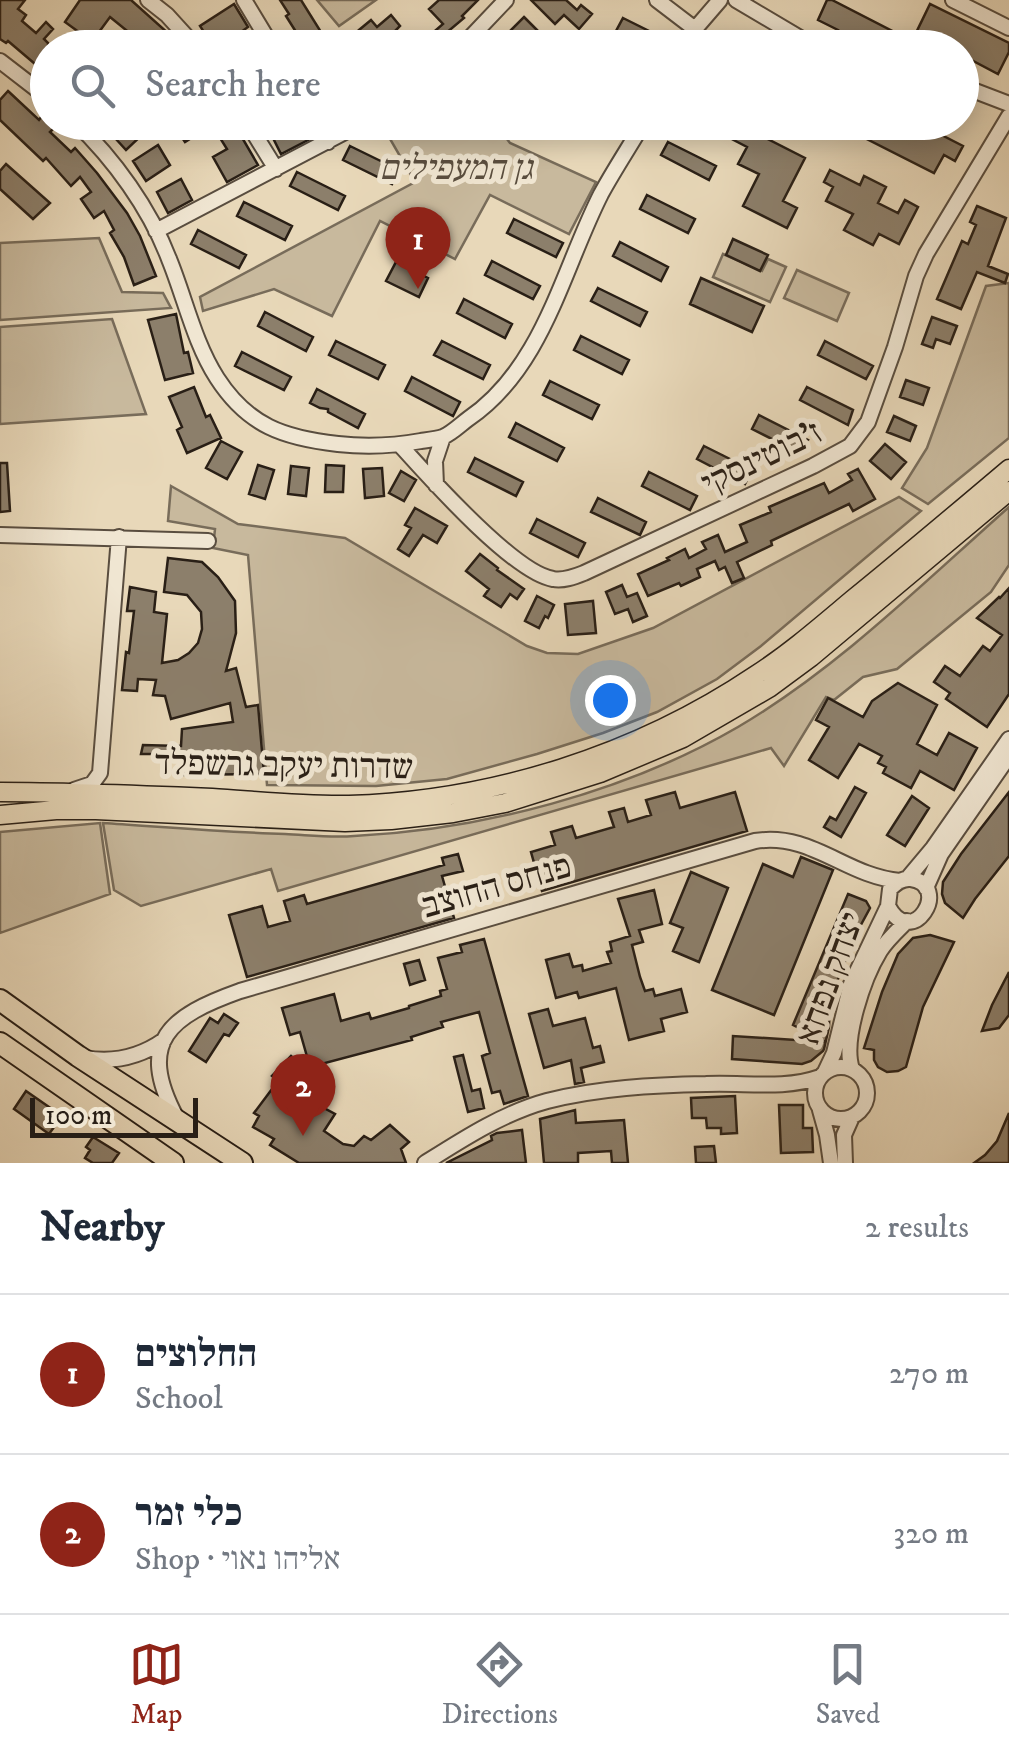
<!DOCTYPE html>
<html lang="en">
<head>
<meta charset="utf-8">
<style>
	body { margin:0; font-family:"IM FELL DW Pica","Frank Ruhl Libre",serif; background:#f6f6f7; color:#1f2937 }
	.scale { position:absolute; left:30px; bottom:25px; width:168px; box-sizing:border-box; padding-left:10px; border:5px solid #291f16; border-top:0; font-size:28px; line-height:35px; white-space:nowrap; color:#291f16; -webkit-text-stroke:8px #f0e6d2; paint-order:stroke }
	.you { position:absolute; left:610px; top:700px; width:35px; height:35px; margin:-25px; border:8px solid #fff; border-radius:50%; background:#1a73e8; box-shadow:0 0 0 15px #1a73e833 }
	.badge { display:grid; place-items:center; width:65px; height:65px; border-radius:50%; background:#8f2418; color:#fff; font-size:32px; font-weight:700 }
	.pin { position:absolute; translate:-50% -82px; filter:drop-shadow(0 2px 5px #0008) }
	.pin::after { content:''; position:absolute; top:52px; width:35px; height:30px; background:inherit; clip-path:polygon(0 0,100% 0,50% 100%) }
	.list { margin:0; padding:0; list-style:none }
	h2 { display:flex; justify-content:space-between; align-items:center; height:130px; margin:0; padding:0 40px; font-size:42px }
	h2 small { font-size:32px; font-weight:400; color:#747a83 }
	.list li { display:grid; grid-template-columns:65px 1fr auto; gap:30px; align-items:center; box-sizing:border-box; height:160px; padding:0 40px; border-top:2px solid #e0e1e3 }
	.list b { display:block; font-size:38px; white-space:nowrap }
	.list p { margin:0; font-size:32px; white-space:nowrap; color:#747a83 }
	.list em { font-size:32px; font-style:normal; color:#747a83 }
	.icon { flex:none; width:55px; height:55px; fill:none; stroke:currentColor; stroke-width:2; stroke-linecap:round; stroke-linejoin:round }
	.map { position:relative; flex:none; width:1009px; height:1163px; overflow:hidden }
	.search { position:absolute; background:#fff; box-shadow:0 5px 25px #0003; left:30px; right:30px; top:30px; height:110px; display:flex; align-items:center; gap:25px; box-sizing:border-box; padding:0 35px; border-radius:55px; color:#747a83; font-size:38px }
	.sheet { height:450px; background:#fff }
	nav { display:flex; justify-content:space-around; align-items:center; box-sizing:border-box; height:140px; border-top:2px solid #e0e1e3; background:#fff; font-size:28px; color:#747a83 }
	nav a { display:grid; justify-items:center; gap:5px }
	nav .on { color:#8f2418 }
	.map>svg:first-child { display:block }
</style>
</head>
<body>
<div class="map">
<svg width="1009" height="1163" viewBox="0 0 1009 1163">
	<rect width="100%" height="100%" fill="#e8d8b9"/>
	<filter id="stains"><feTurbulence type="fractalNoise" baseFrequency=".002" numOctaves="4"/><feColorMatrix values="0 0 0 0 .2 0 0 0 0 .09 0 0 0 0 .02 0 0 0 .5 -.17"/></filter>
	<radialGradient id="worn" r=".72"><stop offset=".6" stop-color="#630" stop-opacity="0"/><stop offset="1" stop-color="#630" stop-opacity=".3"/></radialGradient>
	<path fill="#c8b99d" stroke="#786c5a" stroke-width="2.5" d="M317,0H376L339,26Z
		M402,122L495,123L510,143L596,182L569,234L490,195L455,259L380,221L332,316L274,289L203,311L200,297L415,182L386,132Z
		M99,238L122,292L163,293L171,308L0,320V243Z
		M723,254L762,271L768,259L786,267L770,302L713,277Z
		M797,270L849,293L837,321L784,298Z
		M1009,283V438L928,504L902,488L927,448L986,286Z
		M112,319L146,414L0,424V327Z
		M171,486L238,524L345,538L527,646L547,653L578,654L653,628L899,497L921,511L761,646L717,679L657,712L603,733L537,754L447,779L376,786L267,785L248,555L213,548L215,529L168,521Z
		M1009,507V565L991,592L897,669L863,677L834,700L826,697L784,766L771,748L278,891L271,869L141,906L114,890L103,823C164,827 225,832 285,834C308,835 331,838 354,836C482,830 626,792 738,727C838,668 922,584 1009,507Z
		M100,823L110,894L0,933V832Z"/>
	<path fill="#8c7f6b" stroke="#291f16" stroke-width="2.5" fill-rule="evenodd" d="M0,0H25L18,9L26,15L22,21L36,33L46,22L53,29L44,39L48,43V75L8,41L6,43L0,39Z
		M80,0H131L169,34L156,48H87L82,44L87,38L65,22ZM110,17L131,34L118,47L99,32Z
		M280,0H301L321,32L303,43L286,16L289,14Z
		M439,0H478L462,16L464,18L433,44L436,48H375L359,30L371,20L377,27L391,15L400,26L396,30L410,45L424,33L428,37L443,24L429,9Z
		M531,0H566L577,10L581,5L592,14L579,29L564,15L555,24Z
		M827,0H832L912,41L930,4L1009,43V52L998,74L962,55V48H946L924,37L920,45L925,48H841L832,43L838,30L818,20Z
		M234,4L248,27L219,48H214L200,26Z
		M524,17L555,48H525L509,32Z
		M623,18L675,44L674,48H648L616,31Z
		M8,91L39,120L42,116L54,128L50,132L71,152L75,148L97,173L127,213L140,236L156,276L134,285L124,257L110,233L114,230L104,211L94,218L81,199L91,192L80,177L71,186L46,158L43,161L0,120V100Z
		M112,122H132L143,134L126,150L106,128Z
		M182,122H233L258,165L227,182L213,157L227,149L212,125L185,142L175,127Z
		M265,122H306L309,130L306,132L310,139L281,154Z
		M699,122H734L805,158L783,201L797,208L787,228L743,206L759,174L738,164L747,147Z
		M851,122H916L963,146L955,161L944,155L934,173L847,129Z
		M668,142L716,166L709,180L661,155Z
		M158,145L170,165L146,181L133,161Z
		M350,146L399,170L392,184L343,160Z
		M6,164L50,203L33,219L0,189V171Z
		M830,170L860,185L864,176L886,187L878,203L898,213L905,200L918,207L899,244L879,234L873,245L844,230L853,214L826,201L833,187L824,182Z
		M297,172L345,196L338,210L290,186Z
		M181,179L192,200L168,213L157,192Z
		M647,195L695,219L688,233L640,209Z
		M244,202L292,226L285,240L237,216Z
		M977,206L1006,218L988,266L1008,274L1005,283L977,272L961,309L937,299L962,241L968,244L976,225L970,222Z
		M514,219L563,243L556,257L507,233Z
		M198,230L246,255L239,268L191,244Z
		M733,239L768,255L760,271L726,255Z
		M620,242L668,267L661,281L613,256Z
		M492,261L540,286L533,299L485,275Z
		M396,262L428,278L419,297L386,281Z
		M701,278L764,306L752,332L690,304Z
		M598,288L647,312L640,326L591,301Z
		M464,299L512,324L505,338L457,313Z
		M265,312L313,337L306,351L258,326Z
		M176,314L184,353L188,352L193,373L165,380L148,320Z
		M932,317L957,326L950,344L936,339L933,348L922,344Z
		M581,336L629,360L622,374L574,350Z
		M336,341L385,365L378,379L329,355Z
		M442,341L490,365L483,379L434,355Z
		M825,341L873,366L866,379L818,355Z
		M242,352L291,377L284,390L235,366Z
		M412,377L460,402L453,416L405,391Z
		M906,380L929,388L923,405L900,397Z
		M550,381L599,405L592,419L543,395Z
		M194,387L206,417L210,415L221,438L187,453L177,430L182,427L169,397Z
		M807,387L853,410L848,425L800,400Z
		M317,389L365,414L358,428L328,412V409L320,408L310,403Z
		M759,415L808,440L800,453L752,429Z
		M894,416L916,426L910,441L887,432Z
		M516,423L564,448L557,461L509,437Z
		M221,441L242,452L227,479L206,468Z
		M885,444L906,462L891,479L870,461Z
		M704,446L752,470L745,484L697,459Z
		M475,458L523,482L516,496L468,472Z
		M0,463H7L10,511L0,512Z
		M258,465L274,470L265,499L249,494Z
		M326,465L344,466L343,492H325Z
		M291,466L309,468L306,496L288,494Z
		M382,468L384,496L365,498L363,469Z
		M858,469L875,499L853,511L849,504L771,541L772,545L737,562L744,578L732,583L725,567L719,570L715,561L697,569L700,577L681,586L679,583L648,596L638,574L669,560L667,558L685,549L689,558L706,549L702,542L718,535L725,552L747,542L740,525L771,512L769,507L824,483L829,493L852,480L848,474Z
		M401,471L416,480L404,501L389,493Z
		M649,472L697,496L690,510L642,486Z
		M598,498L646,522L640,535L591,512Z
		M415,508L447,526L437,543L423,535L409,556L398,549L411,528L405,525Z
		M537,519L585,543L578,557L530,533Z
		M480,554L498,568L497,570L524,589L517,599L510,594L501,607L484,596L489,589L466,571Z
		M168,558L202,562L218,577L235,601L236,633L226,671L236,668L246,707L258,705L264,774L182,775L183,754H141L143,745L181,746L182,729L233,722L230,703L171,719L165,696L153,695L156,680L138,679L137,691L122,690L126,652L129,653L134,611H127L130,587L156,592L154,612L167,614L162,663L178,660L189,653L198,643L202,629L201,612L187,595L164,592Z
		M622,585L627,597L637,593L647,616L633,622L628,609L615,614L606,592Z
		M1009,588V694L987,727L946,699L950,693L934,682L945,666L960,676L983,646L990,651L1002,635L977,618L999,597L1000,598Z
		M537,596L554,605L548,618L545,616L539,628L525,621Z
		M593,601L596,633L568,635L565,604Z
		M898,683L937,705L917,744L937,755L949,733L977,748L954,790L920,771L911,788L883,773L886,767L878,763L882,756L859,744L838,778L809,760L829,727L816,720L828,698L863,717L872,701Z
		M855,787L866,793L841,837L824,827L830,817L836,820Z
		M675,792L680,808L735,792L747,831L542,891L531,852L555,845L551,832L572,826L576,838L614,827L609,812L624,808L628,822L651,815L646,800Z
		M1009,792V856L975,899L963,918L945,903L942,894L943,882L961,854Z
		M912,796L929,808L905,846L887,835Z
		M458,854L463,871L442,876L454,918L247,977L229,915L262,906L268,927L290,921L284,901L304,895L307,904L444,865L442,858Z
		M801,857L833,870L774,1015L712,990L763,864L793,877Z
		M691,872L728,888L699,962L673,951L683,928L670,923Z
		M654,890L662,924L639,930L643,942L632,945L640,977L645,991L653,989L655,996L681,989L687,1012L661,1019L664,1031L629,1040L616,988L579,998L577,992L556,998L546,960L569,954L573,967L582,965L583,971L611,963L607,952L612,951L610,942L630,936L618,899Z
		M848,894L866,901L870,908L856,934L830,999L829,1027L824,1049L823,1051L811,1061L802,1064L732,1059L733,1036L826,1042L793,1025Z
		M930,935L954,942L923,1007L906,1067L898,1071L887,1072L878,1067L874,1060V1050L864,1048L882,992L898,954L913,938Z
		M484,939L528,1096L504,1104L500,1091L492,1093L482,1056L490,1053L479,1012L441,1022L443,1027L411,1037L412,1040L310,1067L300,1032L290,1035L282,1008L334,994L341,1021L369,1013L371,1019L409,1008V1006L441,996L440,991L447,989L438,958L462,952L460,945Z
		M419,960L425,980L410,985L404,964Z
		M1009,972V1015L999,1028L982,1031L992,1005Z
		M548,1009L553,1026L585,1018L593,1048L600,1046L604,1062L581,1068L584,1082L575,1084L571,1060L544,1068L529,1014Z
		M224,1014L238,1023L229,1036L224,1034L206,1062L189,1051L210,1018L218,1023Z
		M463,1055L472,1091L480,1089L484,1108L468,1112L454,1057Z
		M291,1056L311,1074L298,1094L335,1114L324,1131L343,1144L354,1146L364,1136L371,1140L390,1125L409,1142L401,1149L406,1163H299L270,1145L274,1139L253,1127L259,1116L254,1113L278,1081L272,1076Z
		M26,1091L62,1116L49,1134L14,1109Z
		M735,1096L737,1133L721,1134V1128H707L706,1118H692L691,1098Z
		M779,1105H803V1128H812L813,1152L781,1153Z
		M575,1110L576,1123L624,1120L628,1163H612L611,1151L578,1153V1163H544L540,1119Z
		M1009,1113V1163H974L985,1155L997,1141Z
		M522,1130L526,1163H446L492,1140L491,1136L497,1133Z
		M93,1137L119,1153L112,1163H93L85,1158L90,1150L86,1147Z
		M714,1146L716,1163H696L695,1147Z"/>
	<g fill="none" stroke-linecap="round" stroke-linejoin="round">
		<g stroke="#594d3f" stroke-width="18">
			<path id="minor" d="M148,0L167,15L197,48
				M244,0L273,48
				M657,0L695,29
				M736,0L817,48
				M953,0L1009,28
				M468,40L506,0
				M685,48L695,29L720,0
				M0,61L48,98
				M962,86L1009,104
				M75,122C114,159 150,209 169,259C185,298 194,342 217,378C248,426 284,438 338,444C366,447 393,446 421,441C428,440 437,439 443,437C452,433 460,425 468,419C543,368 562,271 601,194C614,170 630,146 644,122
				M247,122L276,169
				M317,122L328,142
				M156,231L364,122
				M400,445C428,476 514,573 553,579C563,581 574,577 584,573L813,466L850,446L868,422L895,347L916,276L926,254L1009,116
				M436,485L435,461L443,437
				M0,535L208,541
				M74,790L92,784L100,773L119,537
				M907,879L933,848L1009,739
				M926,888L941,854L1009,756
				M85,1058C114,1063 140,1057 164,1040
				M815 1093a26 26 0 1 1 52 0a26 26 0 1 1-52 0Z
				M852,1069C842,1040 864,977 880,951C887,940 897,931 907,921
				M825,1072L834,1053L851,984L888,906L890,889C896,883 902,878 911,879C953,885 912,952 888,906
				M820,1110L827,1135L831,1163
				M176,1117C136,1041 170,1016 240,991L755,841C812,832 845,876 900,881
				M425,1163C463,1139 503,1113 547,1101C598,1088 653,1085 706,1084C744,1082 783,1090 820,1077
				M845,1163L844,1135L852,1117"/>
		</g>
		<g stroke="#291f16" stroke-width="21">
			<path id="major" d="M0,792C71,792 142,795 212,798C258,801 304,806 349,805C492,801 637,755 756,675C790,653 821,626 852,600C905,557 957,513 1009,469
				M0,815L56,810H96L345,822L391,820L453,813L505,803L600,773L683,738L769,688L811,657L1009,491"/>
		</g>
		<g stroke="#291f16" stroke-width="24">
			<path id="highway" d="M0,1000L78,1056L242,1163
				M0,1043L173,1163"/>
		</g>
		<use href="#minor" stroke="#f0e6d2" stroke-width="14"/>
		<use href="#major" stroke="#e8d8b9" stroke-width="18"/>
		<use href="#highway" stroke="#e8d8b9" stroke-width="20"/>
	</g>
	<g text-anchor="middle" stroke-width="10" stroke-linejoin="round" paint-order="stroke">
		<g font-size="35" font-style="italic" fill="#594d3e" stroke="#f0e6d2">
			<text x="456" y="179">גן המעפילים</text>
		</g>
		<g font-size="35" fill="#291f16" stroke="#f0e6d2">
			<text transform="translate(761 457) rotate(-26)" y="12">ז'בוטינסקי</text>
			<text transform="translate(284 764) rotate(1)" y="12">שדרות יעקב גרשפלד</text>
			<text transform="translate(496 885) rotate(-16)" y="12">פנחס החוצב</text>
			<text transform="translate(829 978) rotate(-70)" y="12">יצחק נפחא</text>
		</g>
	</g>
	<rect width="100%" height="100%" filter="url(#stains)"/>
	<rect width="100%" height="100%" fill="url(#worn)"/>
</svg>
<div class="scale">100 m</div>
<div class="you"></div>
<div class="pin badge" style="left:418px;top:289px">1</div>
<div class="pin badge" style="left:303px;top:1136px">2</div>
<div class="search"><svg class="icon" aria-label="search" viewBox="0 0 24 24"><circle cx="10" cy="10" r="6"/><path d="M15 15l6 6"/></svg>Search here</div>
</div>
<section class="sheet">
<h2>Nearby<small>2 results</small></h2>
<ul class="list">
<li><span class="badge">1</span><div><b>החלוצים</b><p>School</p></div><em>270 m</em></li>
<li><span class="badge">2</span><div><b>כלי זמר</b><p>Shop · אליהו נאוי</p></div><em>320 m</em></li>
</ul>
</section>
<nav>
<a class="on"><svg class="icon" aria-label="map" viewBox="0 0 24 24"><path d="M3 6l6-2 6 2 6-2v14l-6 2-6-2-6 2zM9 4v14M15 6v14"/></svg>Map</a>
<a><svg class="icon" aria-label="directions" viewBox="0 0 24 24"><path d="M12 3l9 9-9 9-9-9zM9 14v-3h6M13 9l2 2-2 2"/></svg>Directions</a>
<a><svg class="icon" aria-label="saved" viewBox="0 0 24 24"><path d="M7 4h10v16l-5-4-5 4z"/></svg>Saved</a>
</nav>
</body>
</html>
